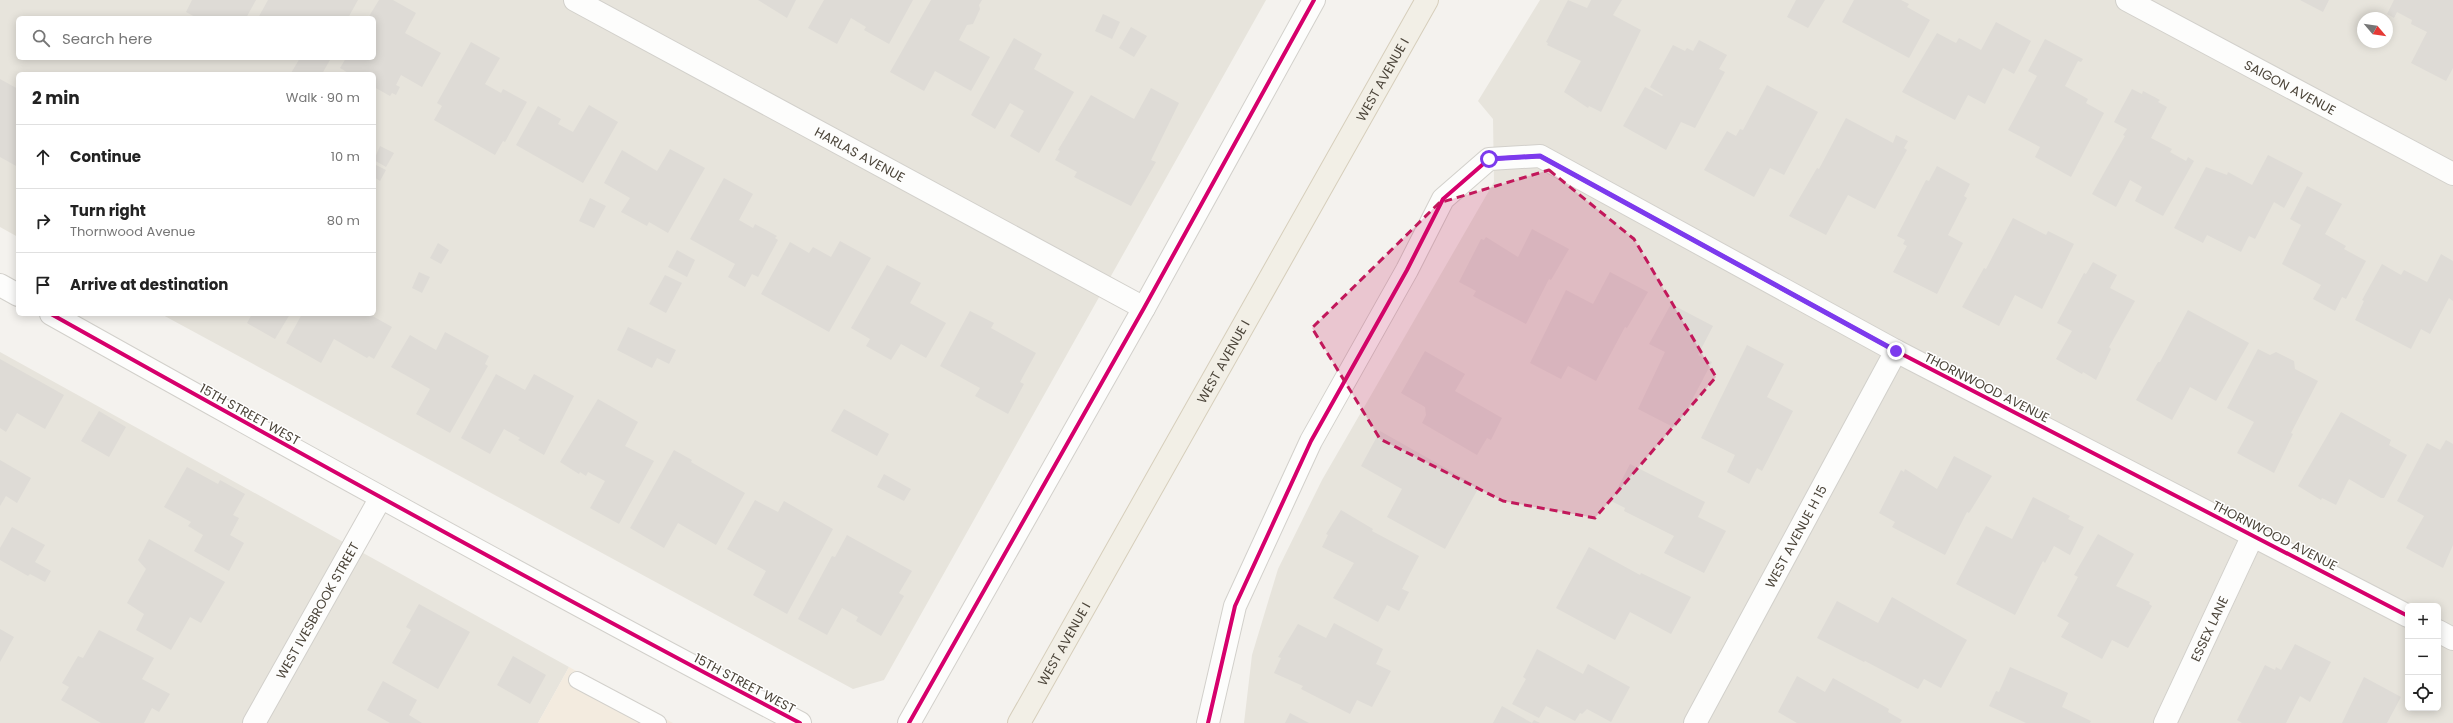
<!DOCTYPE html>
<html lang="en">
<head>
<meta charset="utf-8">
<style>
	body { margin:0; font-family:Poppins,sans-serif; background:#f6f6f6; color:#222 }
	.controls { position:absolute; right:12px; bottom:12px; display:grid; overflow:hidden; border-radius:6px; box-shadow:0 2px 10px #0003 }
	.controls button { width:36px; height:36px; display:grid; place-items:center; padding:0; border:0; border-bottom:1px solid #e0e0e0; background:#fff; color:#222; font:20px sans-serif }
	.compass { position:absolute; left:2357px; top:12px; width:36px; height:36px; border-radius:50%; background:#fff; box-shadow:0 2px 10px #0003; rotate:119deg }
	.stop { position:absolute; width:12px; height:12px; margin:-9px; border:3px solid #7c3aed; border-radius:50%; background:#fff }
	.stop.end { background:#7c3aed; border-color:#fff; box-shadow:0 1px 4px #0008 }
	.list { margin:0; padding:0; list-style:none }
	h2 { display:flex; justify-content:space-between; align-items:center; height:52px; margin:0; padding:0 16px; font-size:17px }
	h2 small { font-size:13px; font-weight:400; color:#767676 }
	.list li { display:grid; grid-template-columns:26px 1fr auto; gap:12px; align-items:center; box-sizing:border-box; height:64px; padding:0 16px; border-top:1px solid #e0e0e0 }
	.list b { display:block; font-size:15px; white-space:nowrap }
	.list p { margin:0; font-size:13px; white-space:nowrap; color:#767676 }
	.list em { font-size:13px; font-style:normal; color:#767676 }
	.icon { flex:none; width:22px; height:22px; fill:none; stroke:currentColor; stroke-width:2; stroke-linecap:round; stroke-linejoin:round }
	.map { position:relative; flex:none; width:2453px; height:723px; overflow:hidden }
	.search { position:absolute; background:#fff; box-shadow:0 2px 10px #0003; left:16px; top:16px; width:360px; height:44px; display:flex; align-items:center; gap:10px; box-sizing:border-box; padding:0 14px; border-radius:6px; color:#767676; font-size:15px }
	.panel { position:absolute; background:#fff; box-shadow:0 2px 10px #0003; left:16px; top:72px; width:360px; height:244px; border-radius:6px }
	.map>svg:first-child { display:block }
</style>
</head>
<body>
<div class="map">
<svg width="2453" height="723" viewBox="0 0 2453 723">
	<rect width="100%" height="100%" fill="#f4f2ee"/>
	<path fill="#e7e4dc" fill-rule="evenodd" d="M0,0H1266L884,680L853,689L161,314H374V74H18V237L0,227ZM18,18H374V58H18Z
		M1540,0H2453V723H1244L1252,655L1278,569L1322,480L1494,182L1493,119L1478,101ZM2363,18H2387V42H2363ZM2408,606H2438V708H2408Z
		M0,352L569,667L538,723H0Z"/>
	<path fill="#f3ebdf" d="M569,667L673,723H538Z"/>
	<path fill="#dedbd6" d="M192,0H256L246,18H197L186,12Z
		M268,0H358L348,18H258Z
		M379,0H393L416,13L405,33L441,53L422,87L401,75L396,85L400,87L396,95L392,93L390,96L374,87V74H350L340,68L346,58H374V18H368Z
		M758,0H796L787,18Z
		M824,0H913L889,44L864,30L866,27L851,18L837,44L808,28Z
		M931,0H982L979,5L980,9L973,24L967,25L959,40L990,57L971,91L935,71L924,91L890,72Z
		M1568,0L1587,8L1591,0H1622L1613,15L1641,30L1601,112L1589,106L1588,108L1564,92L1581,61L1547,45L1548,43L1546,42Z
		M1796,0H1825L1808,28L1787,17Z
		M1854,0H1901L1909,4L1907,7L1930,20L1909,58L1842,22Z
		M2300,0H2329L2323,12Z
		M2394,0H2453V68L2446,81L2411,63L2427,32L2411,24L2412,20L2397,12L2394,18L2387,14Z
		M1103,14L1120,22L1112,39L1095,31Z
		M1996,22L2031,41L2014,74L2003,68L1985,104L1968,95L1955,120L1902,92L1937,33L1956,43L1959,38L1981,50Z
		M1131,27L1147,36L1134,57L1119,48Z
		M1014,38L1042,54L1034,69L1074,92L1039,153L1010,136L1024,111L1010,103L995,129L971,115Z
		M2045,39L2083,59L2081,62L2078,61L2065,86L2088,99L2086,103L2104,113L2071,177L2035,157L2040,147L2008,130L2037,76L2028,71Z
		M1699,40L1727,55L1719,69L1725,72L1695,128L1681,122L1666,150L1623,126L1645,87L1662,96L1663,95L1650,87L1673,45L1685,51L1687,48L1693,51Z
		M471,42L500,58L485,84L501,93L503,89L527,102L505,142L503,141L495,155L434,120L442,106L437,103Z
		M300,58H331L322,74H293L291,73Z
		M0,79L18,89V167L0,157Z
		M1767,85L1818,112L1784,175L1770,168L1754,197L1704,170L1727,131L1736,136L1740,129L1743,130Z
		M1151,88L1179,103L1151,160L1156,162L1131,206L1074,177L1077,172L1055,160L1060,151L1058,150L1091,95L1134,119Z
		M2132,89L2142,94L2143,91L2160,100L2158,102L2167,107L2151,138L2172,149L2170,152L2186,161L2188,157L2194,161L2163,216L2135,201L2142,187L2130,180L2116,207L2092,194L2125,136L2123,135L2127,129L2114,122Z
		M589,105L618,122L583,183L516,145L538,106L561,119L558,124L573,132Z
		M1846,118L1893,143L1896,135L1908,141L1904,148L1907,150L1875,209L1848,195L1826,235L1789,216L1817,168L1819,169Z
		M380,146L394,153L386,167L374,160Z
		M670,149L705,168L668,233L649,222L647,226L621,212L630,198L604,183L622,150L657,171Z
		M2268,155L2303,173L2284,208L2274,202L2255,239L2249,236L2241,252L2207,235L2203,243L2174,228L2206,167L2227,175L2228,172L2252,185Z
		M374,164L386,170L380,181L374,177Z
		M1937,166L1970,184L1964,196L1967,198L1948,235L1963,243L1937,294L1893,272L1907,246L1903,244L1905,240L1897,236L1926,180L1929,181Z
		M724,178L753,194L739,220L753,228L755,224L777,236L775,238L778,240L758,277L752,274L745,287L728,277L735,264L690,239Z
		M2307,186L2342,204L2325,234L2346,246L2344,249L2366,261L2346,299L2342,297L2335,311L2313,299L2321,285L2282,264L2301,225L2290,219Z
		M590,198L606,206L594,228L579,221Z
		M2013,218L2046,235L2048,231L2074,244L2042,309L2015,295L1999,326L1962,307L1984,268L1986,269Z
		M1532,229L1569,249L1551,280L1549,279L1526,324L1473,296L1476,291L1459,282L1481,239L1484,240L1486,237L1518,257Z
		M840,241L871,258L829,332L761,294L790,242L809,253L813,247L831,257Z
		M438,243L449,250L441,264L430,258Z
		M677,250L695,260L687,277L668,267Z
		M2441,254L2453,261V301L2449,298L2430,334L2421,329L2411,349L2355,320L2364,301L2362,300L2382,264L2401,275L2404,270L2427,282Z
		M2093,262L2117,275L2110,288L2135,301L2109,347L2111,349L2096,380L2083,372L2082,374L2056,359L2072,331L2057,323L2084,273L2086,274Z
		M887,265L921,283L910,303L946,323L926,358L901,344L891,360L866,346L870,339L851,328Z
		M419,272L430,277L422,293L412,288Z
		M1610,272L1648,292L1627,328L1625,327L1596,381L1568,366L1561,379L1530,363L1566,290L1593,304Z
		M665,275L682,283L666,313L649,304Z
		M1671,304L1713,326L1698,355L1712,362L1682,419L1680,418L1675,428L1638,409L1665,352L1649,344Z
		M2188,310L2249,343L2216,401L2190,387L2172,420L2136,400L2158,362H2160Z
		M970,311L994,323L991,328L1036,353L1020,382L1024,384L1008,414L975,396L980,388L940,366Z
		M252,314H290L275,339L247,323Z
		M302,314H369L392,327L374,359L369,356L367,358L334,339L321,363L286,343Z
		M628,327L676,350L669,364L657,358L652,368L617,350Z
		M445,332L489,356L485,364L488,366L450,433L416,414L430,389L391,367L410,335L436,350Z
		M1747,345L1784,364L1767,397L1793,411L1762,471L1757,468L1749,484L1727,472L1735,455L1701,438Z
		M2258,349L2270,355L2276,352L2294,361L2295,369L2318,381L2291,433L2293,434L2274,473L2237,453L2254,422L2227,408Z
		M1425,351L1465,374L1455,391L1502,418L1491,440L1487,438L1477,455L1422,423L1426,415L1425,407L1401,393Z
		M0,359L64,395L45,429L17,413L6,432L0,428Z
		M496,374L525,390L534,374L574,396L544,455L518,440L520,438L504,429L490,454L461,438Z
		M598,399L638,422L625,446L654,461L619,524L590,508L605,481L588,472L586,476L580,472L579,474L560,462Z
		M844,409L889,434L877,456L831,431Z
		M99,411L126,427L109,457L81,441Z
		M2341,412L2391,440L2389,445L2407,455L2384,498H2381L2349,479L2336,505L2322,498L2321,500L2298,486Z
		M1380,431L1479,487L1445,549L1387,517L1402,489L1361,466Z
		M2446,440L2453,444V545L2443,568L2406,548L2424,516L2397,501L2427,443L2440,450Z
		M674,450L692,460L691,462L745,493L716,545L678,523L664,548L630,528Z
		M1954,456L1992,476L1969,513L1967,512L1945,555L1892,527L1895,522L1879,513L1901,470L1904,472L1905,469L1937,489Z
		M0,460L31,478L17,503L6,496L0,506Z
		M1630,464L1705,502L1698,517L1726,531L1704,573L1664,553L1674,536L1624,511L1625,508L1611,501Z
		M187,467L218,484L220,480L245,494L233,515L239,518L230,535L244,543L229,571L194,551L203,535L188,526L191,522L164,507Z
		M884,474L911,489L904,501L877,487Z
		M2033,497L2070,516L2068,519L2084,527L2070,555L2054,546L2045,563L2043,561L2015,615L1956,584L1986,526L2012,539Z
		M755,500L778,512L784,501L833,529L787,614L753,595L766,571L727,549Z
		M1341,510L1373,529L1372,531L1419,556L1402,589L1409,592L1399,611L1387,605L1378,622L1333,598L1354,563L1322,547L1328,535L1326,534Z
		M12,527L45,545L35,562L51,571L45,582L30,574L28,576L0,560V548Z
		M2098,534L2134,554L2116,586L2150,602L2149,604L2152,606L2128,648L2112,640L2102,659L2061,637L2069,623L2057,616L2078,577L2074,575Z
		M847,535L912,571L899,593L904,596L881,636L856,621L858,617L842,608L827,635L798,619L832,556L835,557Z
		M149,539L225,582L201,623L190,617L171,650L136,630L144,614L127,603L146,569L138,560Z
		M1589,547L1640,575L1641,573L1691,597L1671,634L1630,612L1615,640L1556,608Z
		M1892,597L1967,640L1941,688L1924,679L1918,689L1865,661L1864,662L1817,638L1837,601L1878,623Z
		M419,604L470,632L438,689L392,663L411,630L406,627Z
		M1334,623L1383,649L1376,664L1391,671L1372,707L1357,700L1350,714L1301,689L1303,686L1274,673L1281,658L1278,657L1298,624L1326,638Z
		M0,629L14,637L0,662Z
		M99,630L154,658L142,679L170,694L159,712L152,708L144,723H101L61,700L69,687L62,683L78,656L83,658Z
		M2295,644L2331,662L2310,702L2300,696L2286,723H2242L2237,720L2265,665L2275,670L2276,667L2281,670Z
		M1537,649L1583,674L1588,664L1630,687L1611,722L1587,709L1582,714L1580,713L1575,721L1546,706L1539,718L1512,704L1526,679L1523,677Z
		M513,656L546,675L530,704L497,685Z
		M2010,667L2068,693L2062,707L2091,721L2090,723H2026L1989,706L1996,691L1999,692Z
		M1797,676L1825,692L1833,678L1889,709L1888,712L1902,720L1900,723H1797L1778,712Z
		M2364,677L2401,697L2387,723H2342Z
		M383,681L417,700L409,715L422,723H390L367,710Z
		M1502,706L1532,723L1534,720L1540,723H1493Z
		M1290,713L1309,723H1285Z"/>
	<g fill="none" stroke-linecap="round" stroke-linejoin="round">
		<g stroke="#d2d0cb" stroke-width="18">
			<path id="service" d="M577,680L658,723"/>
		</g>
		<g stroke="#d2d0cb" stroke-width="24">
			<g id="minor">
				<path id="s1" d="M575,0L1144,308"/>
				<path id="s2" d="M2127,0L2453,174"/>
				<path d="M2438,631L2453,639"/>
				<path id="s3" d="M254,723L380,499"/>
				<path d="M909,723L1144,308L1314,0"/>
				<path d="M1208,723L1235,606L1311,441L1407,270L1443,199L1489,159L1540,156L1896,351L2408,616"/>
				<path id="s4" d="M1695,723L1896,351"/>
				<path id="s5" d="M2165,723L2253,535"/>
			</g>
		</g>
		<g stroke="#d2d0cb" stroke-width="24">
			<path id="tertiary" d="M0,285L18,295
				M51,314C299,453 548,591 800,723"/>
		</g>
		<g stroke="#d6cebb" stroke-width="24">
			<g id="primary">
				<path id="s6" d="M1019,723L1427,0"/>
			</g>
		</g>
		<use href="#service" stroke="#fdfdfc" stroke-width="16"/>
		<use href="#minor" stroke="#fdfdfc" stroke-width="22"/>
		<use href="#tertiary" stroke="#fdfdfc" stroke-width="22"/>
		<use href="#primary" stroke="#f2efe6" stroke-width="22"/>
		<g stroke="#fff" stroke-width="6">
			<path id="cycleway" d="M51,314C299,453 548,591 800,723
				M909,723L1144,308L1314,0
				M1208,723L1235,606L1311,441L1407,270L1443,199L1489,159L1540,156L1896,351L2408,616"/>
		</g>
		<use href="#cycleway" stroke="#d6006c" stroke-width="4"/>
	</g>
	<g fill="none" stroke-linecap="round" stroke-linejoin="round">
		<path stroke="#7c3aed" stroke-width="5" d="M1489,159L1540,156L1896,351"/>
	</g>
	<path fill="#c2185b" fill-opacity="0.2" stroke="#c2185b" stroke-width="3" stroke-dasharray="8 5" stroke-linejoin="round" d="M1549,170L1634,239L1716,377L1595,518L1503,501L1380,439L1312,328L1439,203Z"/>
	<g text-anchor="middle" stroke-width="3" stroke-linejoin="round" paint-order="stroke">
		<g font-size="13" fill="#4b4439" stroke="#fff">
			<text dy="5" stroke="none"><textPath href="#s6" startOffset="739">WEST AVENUE I</textPath></text>
			<text dy="5" stroke="none"><textPath href="#s2" startOffset="185">SAIGON AVENUE</textPath></text>
			<text dy="5" stroke="none"><textPath href="#s1" startOffset="324">HARLAS AVENUE</textPath></text>
			<text dy="5" stroke="none"><textPath href="#s6" startOffset="415">WEST AVENUE I</textPath></text>
			<text transform="translate(1987 387) rotate(27)" y="5">THORNWOOD AVENUE</text>
			<text transform="translate(250 414) rotate(29)" y="5">15TH STREET WEST</text>
			<text transform="translate(2275 535) rotate(27)" y="5">THORNWOOD AVENUE</text>
			<text dy="5" stroke="none"><textPath href="#s4" startOffset="212">WEST AVENUE H 15</textPath></text>
			<text dy="5" stroke="none"><textPath href="#s3" startOffset="129">WEST IVESBROOK STREET</textPath></text>
			<text dy="5" stroke="none"><textPath href="#s5" startOffset="104">ESSEX LANE</textPath></text>
			<text dy="5" stroke="none"><textPath href="#s6" startOffset="91">WEST AVENUE I</textPath></text>
			<text transform="translate(745 683) rotate(28)" y="5">15TH STREET WEST</text>
		</g>
	</g>
</svg>
<div class="controls">
<button>+</button>
<button>−</button>
<button><svg class="icon" aria-label="locate" viewBox="0 0 24 24"><circle cx="12" cy="12" r="6"/><path d="M12 2v4M12 18v4M2 12h4M18 12h4"/></svg></button>
</div>
<svg class="compass" viewBox="-18 -18 36 36"><path d="M0-13l5 13h-10z" fill="#e53935"/><path d="M0 13l5-13h-10z" fill="#767676"/></svg>
<div class="stop" style="left:1489px;top:159px"></div>
<div class="stop end" style="left:1896px;top:351px"></div>
<div class="search"><svg class="icon" aria-label="search" viewBox="0 0 24 24"><circle cx="10" cy="10" r="6"/><path d="M15 15l6 6"/></svg>Search here</div>
<section class="panel">
<h2>2 min<small>Walk · 90 m</small></h2>
<ul class="list">
<li><svg class="icon" aria-label="ahead" viewBox="0 0 24 24"><path d="M12 20V5M6 11l6-6 6 6"/></svg><div><b>Continue</b></div><em>10 m</em></li>
<li><svg class="icon" aria-label="right" viewBox="0 0 24 24"><path d="M7 20v-9h11M14 6l5 5-5 5"/></svg><div><b>Turn right</b><p>Thornwood Avenue</p></div><em>80 m</em></li>
<li><svg class="icon" aria-label="arrive" viewBox="0 0 24 24"><path d="M6 21V4h12l-3 4 3 4H6"/></svg><div><b>Arrive at destination</b></div></li>
</ul>
</section>
</div>
</body>
</html>
